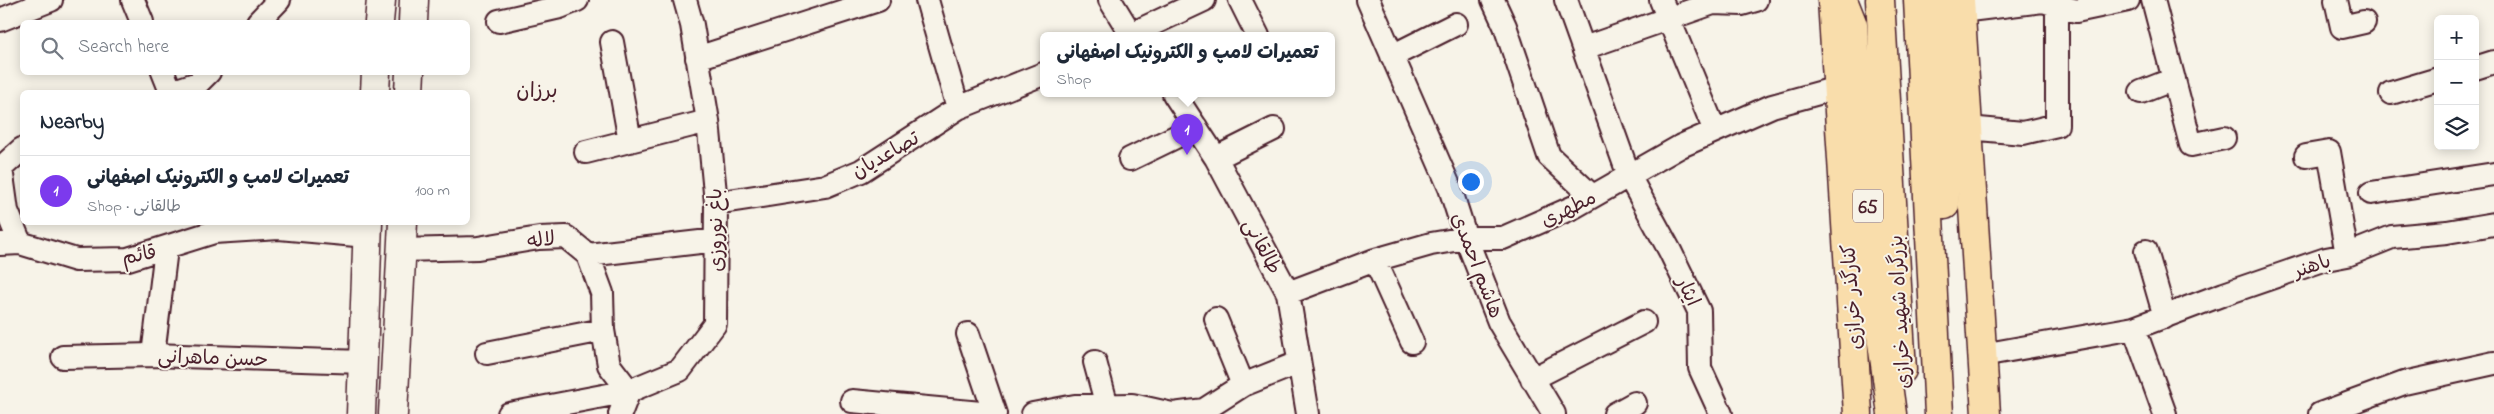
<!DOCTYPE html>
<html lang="en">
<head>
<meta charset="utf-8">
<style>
	body { margin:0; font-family:"Indie Flower","Playpen Sans Arabic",sans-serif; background:#f2f2f3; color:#1f2937 }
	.controls { position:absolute; right:15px; top:15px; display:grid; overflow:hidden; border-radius:8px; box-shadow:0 2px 12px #0003 }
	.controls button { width:45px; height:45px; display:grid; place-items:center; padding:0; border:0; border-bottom:1px solid #e0e1e3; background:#fff; color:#1f2937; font:25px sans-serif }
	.you { position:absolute; left:1470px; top:181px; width:18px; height:18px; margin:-12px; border:4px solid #fff; border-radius:50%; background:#1a73e8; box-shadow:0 0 0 8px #1a73e833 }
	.badge { display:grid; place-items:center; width:32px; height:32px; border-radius:50%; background:#7c3aed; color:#fff; font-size:16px; font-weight:700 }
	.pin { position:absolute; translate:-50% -41px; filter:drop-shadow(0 1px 2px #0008) }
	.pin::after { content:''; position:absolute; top:26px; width:18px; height:15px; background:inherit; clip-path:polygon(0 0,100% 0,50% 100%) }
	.popup { position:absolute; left:1040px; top:32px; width:295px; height:65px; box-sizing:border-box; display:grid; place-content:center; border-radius:8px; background:#fff; filter:drop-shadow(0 1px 4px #0005); font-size:16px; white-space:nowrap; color:#747a83 }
	.popup b { font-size:19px; color:#1f2937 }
	.popup::after { content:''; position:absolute; left:50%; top:100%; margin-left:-10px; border:10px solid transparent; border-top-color:#fff }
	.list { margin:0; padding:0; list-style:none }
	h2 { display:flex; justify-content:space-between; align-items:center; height:65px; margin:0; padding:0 20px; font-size:21px }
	h2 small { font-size:16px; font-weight:400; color:#747a83 }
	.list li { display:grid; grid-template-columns:32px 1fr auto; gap:15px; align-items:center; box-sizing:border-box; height:70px; padding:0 20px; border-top:1px solid #e0e1e3 }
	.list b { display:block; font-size:19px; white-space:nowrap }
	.list p { margin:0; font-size:16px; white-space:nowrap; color:#747a83 }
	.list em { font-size:16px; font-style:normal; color:#747a83 }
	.icon { flex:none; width:28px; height:28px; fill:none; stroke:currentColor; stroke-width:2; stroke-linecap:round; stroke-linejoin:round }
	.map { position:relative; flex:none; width:2494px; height:414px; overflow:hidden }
	.search { position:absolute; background:#fff; box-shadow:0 2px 12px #0003; left:20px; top:20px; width:450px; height:55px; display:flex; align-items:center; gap:12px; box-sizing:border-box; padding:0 18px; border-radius:8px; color:#747a83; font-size:19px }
	.panel { position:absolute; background:#fff; box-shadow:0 2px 12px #0003; left:20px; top:90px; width:450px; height:135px; border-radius:8px }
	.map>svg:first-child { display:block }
</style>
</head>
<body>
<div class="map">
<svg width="2494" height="414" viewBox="0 0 2494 414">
	<rect width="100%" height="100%" fill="#f7f3e8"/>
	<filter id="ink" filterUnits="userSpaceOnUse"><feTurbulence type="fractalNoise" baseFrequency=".02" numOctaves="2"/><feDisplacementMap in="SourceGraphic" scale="10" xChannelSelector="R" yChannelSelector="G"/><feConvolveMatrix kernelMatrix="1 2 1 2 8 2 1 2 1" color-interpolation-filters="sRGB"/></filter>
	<g filter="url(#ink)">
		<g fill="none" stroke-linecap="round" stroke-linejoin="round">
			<g stroke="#4a1f2b" stroke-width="26">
				<path id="street" d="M133,0L142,22
					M927,0L958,108
					M1110,0L1132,36
					M1240,0L1258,36
					M1368,0L1450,188L1466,238L1499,322L1554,414
					M1493,0L1505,26L1549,156L1592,196
					M1566,0L1629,176L1670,251L1699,311L1700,368L1721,414
					M1661,0L1715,131
					M2153,0L2191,145L2224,138
					M2336,0L2342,27L2364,22
					M1961,11L2043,1L2076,11L2128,0
					M0,20L51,0
					M499,21L560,7L577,0
					M258,22L279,0
					M1127,36L1204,0
					M612,42L630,141
					M1584,48L1713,3L1742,4L1756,0
					M1392,56L1456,24
					M697,58L878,0
					M2475,68L2494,62
					M163,72L171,92L198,83L209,72
					M2141,92L2174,79
					M2391,93L2438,79
					M1174,94L1216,158L1288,293L1308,414
					M1968,128L2023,133L2057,125V5
					M586,152L708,121
					M2306,156L2329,152L2347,255
					M1216,158L1274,129
					M1130,159L1196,127
					M2371,193L2494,174
					M716,203L825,186L861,171L958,108L1043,74
					M20,243L7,211L1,168L22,149
					M0,244L20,243L76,260L128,259L214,232L279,228L367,236
					M402,250L478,248L539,238L566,237L588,255L602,293L603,330L609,365L629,391L509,414
					M2146,251L2165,317
					M588,255L717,240
					M1375,260L1412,342
					M1288,293L1375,260L1431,244L1466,238H1503L1574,207L1681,146L1772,106L1837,88
					M1216,319L1243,385
					M2134,328L2165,414
					M968,334L995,414
					M487,353L603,330
					M153,355L166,249
					M1982,355L2134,328L2224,294L2326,259L2347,255L2392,237L2447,232L2494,224
					M63,357L153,355L363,362
					M1095,362L1107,406
					M1532,379L1644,322
					M852,401L992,414
					M620,414L629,391L680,370L715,324L716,203L708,121L692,25L685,0
					M1033,414L1075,406L1132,405L1172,414
					M1173,414L1204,410L1243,385L1298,363
					M1615,414L1635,403
					M2320,414L2404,383L2494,363"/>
			</g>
			<g stroke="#4a1f2b" stroke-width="31">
				<path id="secondary" d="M379,22L381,0
					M413,22L414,0
					M375,92L376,72
					M409,92L410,72
					M361,414L368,222
					M393,414L403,222"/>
			</g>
			<g stroke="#4a1f2b" stroke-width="31">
				<path id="primary" d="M1832,0L1858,414
					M1960,0L1986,414"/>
			</g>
			<g stroke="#4a1f2b" stroke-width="31">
				<path id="highway" d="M1843,0L1853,25L1871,264L1892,414
					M1880,0L1902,370
					M1918,0L1939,414
					M1943,0L1945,205"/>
			</g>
			<use href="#street" stroke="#f7f3e8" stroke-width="22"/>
			<use href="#secondary" stroke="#f7f3e8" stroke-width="28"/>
			<use href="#primary" stroke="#f9ddab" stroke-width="28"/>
			<use href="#highway" stroke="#f9ddab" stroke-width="28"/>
		</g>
	</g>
	<g text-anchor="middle" stroke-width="4" stroke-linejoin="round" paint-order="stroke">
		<rect fill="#f7f3e8" stroke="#7e5f64" stroke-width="1" x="1853" y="189.5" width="30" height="33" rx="4"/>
		<g font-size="19" font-weight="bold" fill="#4a1f2b">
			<text x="1868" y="213">65</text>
		</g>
		<g font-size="20" fill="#4a1f2b" stroke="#f7f3e8">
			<text transform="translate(885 154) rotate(-30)" y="7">تصاعدیان</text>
			<text transform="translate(1568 208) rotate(-26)" y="7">مطهری</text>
			<text transform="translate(715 230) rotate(-91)" y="7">باغ نوروزی</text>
			<text transform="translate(541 239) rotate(-6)" y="7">لاله</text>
			<text transform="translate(1263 246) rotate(62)" y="7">طالقانی</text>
			<text transform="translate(139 254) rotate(-11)" y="7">قائم</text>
			<text transform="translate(1478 265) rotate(69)" y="7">هاشم احمدی</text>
			<text transform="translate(2312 265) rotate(-18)" y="7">باهنر</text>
			<text transform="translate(1689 291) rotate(65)" y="7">ایثار</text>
			<text transform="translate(1851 297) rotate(-94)" y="7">کنارگذر خرازی</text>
			<text transform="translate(1899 312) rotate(-93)" y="7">بزرگراه شهید خرازی</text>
			<text transform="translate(213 357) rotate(2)" y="7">حسن ماهرانی</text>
		</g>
		<g font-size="21" fill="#4a1f2b" stroke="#f7f3e8">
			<text x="537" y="97">برزان</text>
		</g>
	</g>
</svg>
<div class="controls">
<button>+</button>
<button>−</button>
<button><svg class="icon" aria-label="layers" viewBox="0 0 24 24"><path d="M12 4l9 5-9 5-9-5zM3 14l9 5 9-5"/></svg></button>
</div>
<div class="you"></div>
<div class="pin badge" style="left:1187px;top:155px">1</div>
<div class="popup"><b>تعمیرات لامپ و الکترونیک اصفهانی</b>Shop</div>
<div class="search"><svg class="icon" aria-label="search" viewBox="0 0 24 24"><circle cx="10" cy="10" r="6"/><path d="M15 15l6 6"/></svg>Search here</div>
<section class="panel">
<h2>Nearby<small></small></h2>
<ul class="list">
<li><span class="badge">1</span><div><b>تعمیرات لامپ و الکترونیک اصفهانی</b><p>Shop · طالقانی</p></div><em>100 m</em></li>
</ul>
</section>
</div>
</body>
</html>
